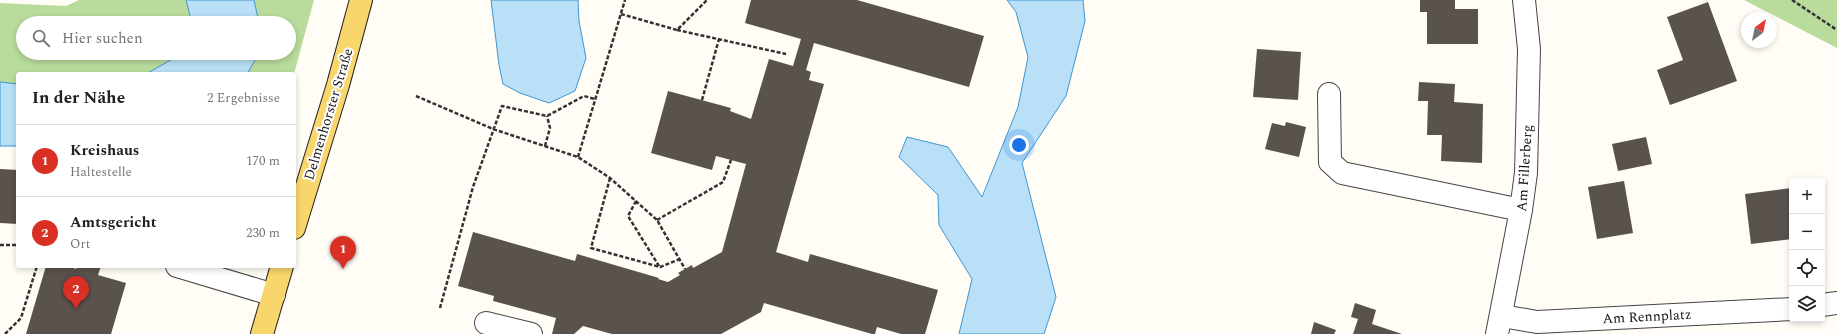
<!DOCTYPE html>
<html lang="de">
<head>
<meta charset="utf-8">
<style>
	body { margin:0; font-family:Spectral,serif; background:#f6f6f6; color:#202124 }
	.controls { position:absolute; right:12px; bottom:12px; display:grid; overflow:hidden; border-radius:4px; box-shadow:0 2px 6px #0003 }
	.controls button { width:36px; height:36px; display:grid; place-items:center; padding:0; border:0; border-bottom:1px solid #e0e0e0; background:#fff; color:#202124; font:20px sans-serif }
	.compass { position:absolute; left:1741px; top:12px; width:36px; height:36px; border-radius:50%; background:#fff; box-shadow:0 2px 6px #0003; rotate:33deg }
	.you { position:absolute; left:1019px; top:145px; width:14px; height:14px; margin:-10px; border:3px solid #fff; border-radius:50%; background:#1a73e8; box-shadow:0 0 0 6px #1a73e833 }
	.badge { display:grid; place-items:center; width:26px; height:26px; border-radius:50%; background:#d93025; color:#fff; font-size:13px; font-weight:700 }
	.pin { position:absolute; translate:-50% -33px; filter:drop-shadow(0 1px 2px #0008) }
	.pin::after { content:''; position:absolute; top:21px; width:14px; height:12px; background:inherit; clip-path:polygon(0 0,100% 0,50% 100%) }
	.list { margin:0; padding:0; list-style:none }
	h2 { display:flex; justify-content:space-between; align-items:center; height:52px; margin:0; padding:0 16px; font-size:17px }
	h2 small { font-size:13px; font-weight:400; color:#757577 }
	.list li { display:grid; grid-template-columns:26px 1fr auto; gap:12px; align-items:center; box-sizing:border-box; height:72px; padding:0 16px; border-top:1px solid #e0e0e0 }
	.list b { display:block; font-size:15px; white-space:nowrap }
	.list p { margin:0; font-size:13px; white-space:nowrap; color:#757577 }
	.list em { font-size:13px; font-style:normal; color:#757577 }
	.icon { flex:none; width:22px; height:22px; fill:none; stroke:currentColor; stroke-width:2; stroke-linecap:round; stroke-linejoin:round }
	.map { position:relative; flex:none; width:1837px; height:334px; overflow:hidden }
	.search { position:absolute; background:#fff; box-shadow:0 2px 6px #0003; left:16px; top:16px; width:280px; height:44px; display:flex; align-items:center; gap:10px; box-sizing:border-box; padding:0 14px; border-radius:22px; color:#757577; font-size:15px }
	.panel { position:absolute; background:#fff; box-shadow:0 2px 6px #0003; left:16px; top:72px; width:280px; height:196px; border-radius:4px }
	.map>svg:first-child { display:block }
</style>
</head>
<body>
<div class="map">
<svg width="1837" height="334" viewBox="0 0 1837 334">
	<rect width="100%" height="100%" fill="#fffdf5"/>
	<path fill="#b9dc9c" d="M79,0H186L192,23H23V53H183L146,74H18V84L0,82V3L66,6Z
		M254,0H314L294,74H247L259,53H289V23H259Z
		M1744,0H1837V48Z"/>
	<path fill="#b9e0f7" stroke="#3f96cf" d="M186,0H254L259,23H192Z
		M491,0H578L579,21L586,58L575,91L549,103L520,93L503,84L499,65Z
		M1007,0H1083L1085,21L1066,96L1022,163L1056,297L1044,334H959L972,279L939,225L938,195L899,157L907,137L948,147L982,197L1018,107L1028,57L1016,12Z
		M183,53H259L247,74H146Z
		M0,82L18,84V146H0Z"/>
	<path fill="#5a524d" d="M751,0H857L984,36L969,87L814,43L806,70L811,72L809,80L824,84L776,252L808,262L810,254L938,290L925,334H901L877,327L875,334H872L764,303L761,312L721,334H612L583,326L574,334H552L556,318L493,301L494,296L458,286L473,232L575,261L577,254L659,278L658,279L668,282L680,275L678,273L692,265L693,268L722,252L746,164L716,156L712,170L651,153L668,91L731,108L730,111L751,119L769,59L793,66L801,39L745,23Z
		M1420,0H1455V9H1478V44H1427V12H1420Z
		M1708,2L1737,81L1670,105L1657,70L1683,60L1667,17Z
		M1257,49L1301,52L1298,100L1253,97Z
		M1419,82L1455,84L1454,102L1483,104L1482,163L1441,161L1442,135H1427L1428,101H1418Z
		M1286,122L1306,127L1299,157L1265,149L1272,123L1285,126Z
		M1646,137L1652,164L1618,171L1612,144Z
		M0,169L18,170V224L0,223Z
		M1624,181L1633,233L1597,239L1588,187Z
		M1791,188L1792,239L1751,244L1745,194Z
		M46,266H68L76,269L77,266H101L98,275L126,283L111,334H26Z
		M1355,303L1376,310L1372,324L1402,334H1353L1358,319L1351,317Z
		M1314,322L1336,330L1334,334H1311Z"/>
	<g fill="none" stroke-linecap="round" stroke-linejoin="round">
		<g stroke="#444" stroke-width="24">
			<path id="minor" d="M1329,94L1330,162L1342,173L1521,210
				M177,266L274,295
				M1822,305L1837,303
				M1502,316L1537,322L1792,309
				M486,323L531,334
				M1497,334L1521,210L1526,173L1529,49L1524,0"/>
		</g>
		<g stroke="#222" stroke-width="24">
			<path id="major" d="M294,228L338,85L361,0
				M262,334L282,266"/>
		</g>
		<path stroke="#333" stroke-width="2.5" stroke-dasharray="4 2" stroke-linecap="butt" d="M1792,0L1837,30
			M621,14L677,30L707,0
			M677,30L786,54
			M416,96L493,129L578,157L610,178L657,220L685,269
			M702,100L719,39
			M545,146L550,128L547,116
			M578,157L625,0
			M610,178L591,248L660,267L680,259
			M636,201L628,216L659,266
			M657,220L723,182L731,160
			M0,245H18
			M440,308L473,187L502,106L547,116L584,96L595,99
			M5,334L21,318L37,266"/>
		<use href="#minor" stroke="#fff" stroke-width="22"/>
		<use href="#major" stroke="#f9d66b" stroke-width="22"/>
	</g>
	<g text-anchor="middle" stroke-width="4" stroke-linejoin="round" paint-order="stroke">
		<g font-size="14" fill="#111" stroke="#fff">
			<text transform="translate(328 114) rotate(-73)" y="5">Delmenhorster Straße</text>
			<text transform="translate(1524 168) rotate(-86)" y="5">Am Fillerberg</text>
			<text transform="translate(1647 316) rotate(-3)" y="5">Am Rennplatz</text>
		</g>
	</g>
</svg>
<div class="controls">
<button>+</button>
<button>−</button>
<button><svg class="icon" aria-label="locate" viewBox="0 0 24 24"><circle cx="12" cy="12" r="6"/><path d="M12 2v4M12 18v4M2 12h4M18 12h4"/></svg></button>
<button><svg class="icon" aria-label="layers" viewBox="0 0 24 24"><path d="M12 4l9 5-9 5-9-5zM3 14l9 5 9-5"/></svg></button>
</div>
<svg class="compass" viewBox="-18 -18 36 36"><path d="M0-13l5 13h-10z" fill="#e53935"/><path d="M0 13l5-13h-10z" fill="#757577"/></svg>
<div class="you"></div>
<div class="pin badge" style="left:343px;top:269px">1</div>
<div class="pin badge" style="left:76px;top:309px">2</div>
<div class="search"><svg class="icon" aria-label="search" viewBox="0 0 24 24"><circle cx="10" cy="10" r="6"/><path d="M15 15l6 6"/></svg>Hier suchen</div>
<section class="panel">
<h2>In der Nähe<small>2 Ergebnisse</small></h2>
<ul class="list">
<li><span class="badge">1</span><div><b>Kreishaus</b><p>Haltestelle</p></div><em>170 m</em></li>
<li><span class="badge">2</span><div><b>Amtsgericht</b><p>Ort</p></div><em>230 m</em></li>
</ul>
</section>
</div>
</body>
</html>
